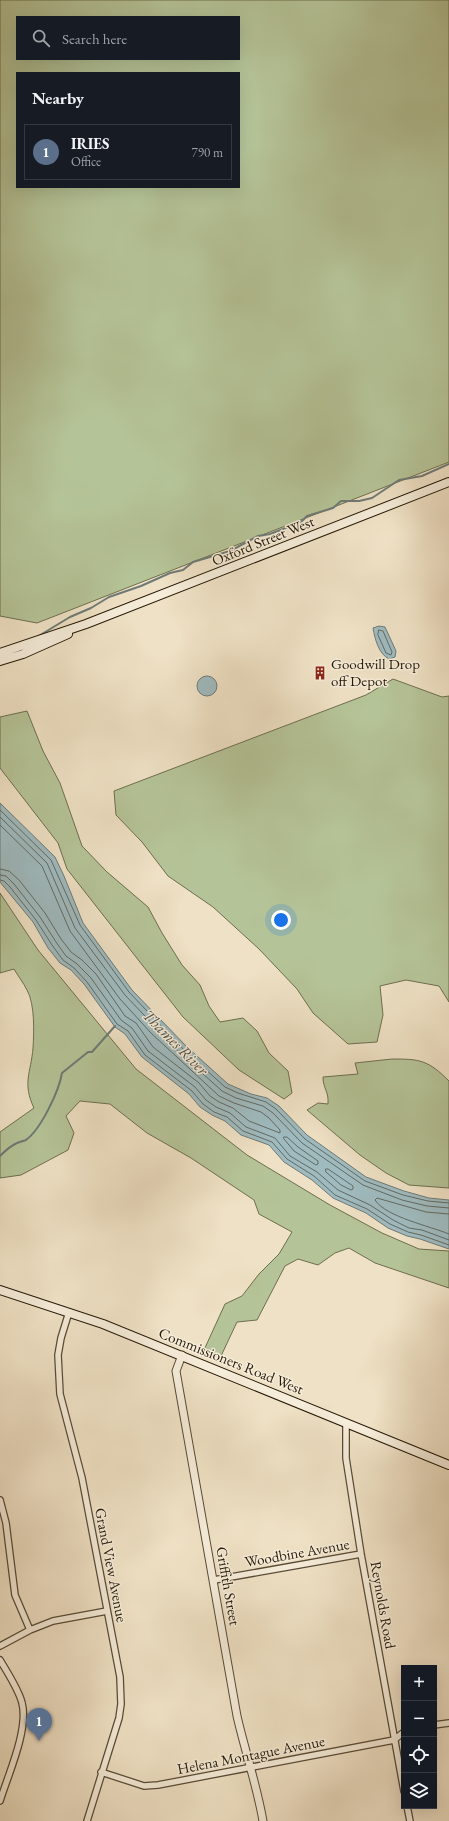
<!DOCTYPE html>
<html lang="en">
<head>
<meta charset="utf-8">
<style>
	body { margin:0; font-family:"EB Garamond",serif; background:#242831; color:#f1f3f6 }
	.controls { position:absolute; right:12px; bottom:12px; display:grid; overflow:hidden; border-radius:0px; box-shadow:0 4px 16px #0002 }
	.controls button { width:36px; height:36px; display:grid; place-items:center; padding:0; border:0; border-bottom:1px solid #363941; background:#171b24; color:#f1f3f6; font:20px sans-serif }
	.you { position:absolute; left:281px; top:920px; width:14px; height:14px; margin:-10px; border:3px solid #fff; border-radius:50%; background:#1a73e8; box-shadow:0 0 0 6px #1a73e833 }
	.badge { display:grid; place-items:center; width:26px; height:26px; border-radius:50%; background:#b45309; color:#fff; font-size:13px; font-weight:700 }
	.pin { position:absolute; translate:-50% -33px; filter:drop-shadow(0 1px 2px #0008) }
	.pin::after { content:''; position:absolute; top:21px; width:14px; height:12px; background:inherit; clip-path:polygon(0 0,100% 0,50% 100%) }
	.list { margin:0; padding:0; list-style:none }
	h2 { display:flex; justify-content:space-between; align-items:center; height:52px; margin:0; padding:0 16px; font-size:17px }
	h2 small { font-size:13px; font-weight:400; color:#9ea1a6 }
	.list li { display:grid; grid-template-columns:26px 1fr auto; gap:12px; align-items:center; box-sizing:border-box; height:56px; margin:0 8px 8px; padding:0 8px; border:1px solid #363941; border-radius:0px }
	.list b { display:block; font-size:15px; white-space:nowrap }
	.list p { margin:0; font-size:13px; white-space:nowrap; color:#9ea1a6 }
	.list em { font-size:13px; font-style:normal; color:#9ea1a6 }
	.icon { flex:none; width:22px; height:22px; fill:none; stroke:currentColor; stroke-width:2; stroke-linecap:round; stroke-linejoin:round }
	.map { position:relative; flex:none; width:449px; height:1821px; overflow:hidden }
	.search { position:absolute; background:#171b24; box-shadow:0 4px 16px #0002; left:16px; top:16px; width:224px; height:44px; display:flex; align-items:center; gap:10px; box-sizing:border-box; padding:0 14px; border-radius:0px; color:#9ea1a6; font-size:15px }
	.panel { position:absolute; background:#171b24; box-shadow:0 4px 16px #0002; left:16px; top:72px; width:224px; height:116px; border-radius:0px }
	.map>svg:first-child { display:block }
</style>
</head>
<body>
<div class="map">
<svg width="449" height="1821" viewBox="0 0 449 1821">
	<rect width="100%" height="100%" fill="#efe1c5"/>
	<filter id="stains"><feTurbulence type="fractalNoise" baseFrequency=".005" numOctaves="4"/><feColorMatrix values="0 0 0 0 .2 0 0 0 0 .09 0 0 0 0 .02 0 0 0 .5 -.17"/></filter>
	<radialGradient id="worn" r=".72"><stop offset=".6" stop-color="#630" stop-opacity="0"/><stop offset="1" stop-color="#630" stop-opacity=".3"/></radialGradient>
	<path fill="#b5c498" stroke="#6d6e4f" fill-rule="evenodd" d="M0,0H449V462L37,623L0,616ZM17,17H239V59H17ZM17,73H239V187H17Z
		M393,679L442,697L449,696V1002L439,986L406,980L380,986L383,1015L377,1042L348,1044L313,1013L297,989L259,949L213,907L168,876L142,842L116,815L114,791L366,695Z
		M27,711L43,751L60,783L82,846L107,872L148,907L162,933L182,965L200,985L209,1006L220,1022L243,1018L257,1031L269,1053L288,1071L292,1093L284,1099L239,1070L183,1017L67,869L58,843L0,768V717Z
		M0,893L38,950L136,1069L247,1155L330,1205L382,1233L419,1249L449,1251V1288L375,1263L349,1248L335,1253L318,1265L298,1259L285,1266L257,1320L237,1322L221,1356L204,1350L225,1304L242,1296L259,1274L279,1254L292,1232L259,1214L254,1200L191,1158L147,1133L110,1104L80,1101L66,1116L74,1133L68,1150L21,1175L0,1178V1132L34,1108C22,1083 31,1073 33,1048C34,1032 35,1004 27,990C23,982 18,976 14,969L0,973Z
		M392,1059C420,1059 428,1060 449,1081V1188L409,1185L386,1173L360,1155L307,1110L318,1103L328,1104C329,1091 323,1089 323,1077L358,1074L355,1063Z"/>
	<path fill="#9fbbc0" stroke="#6e7a76" d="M379,626L385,627L396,651L395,657L389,659C379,654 375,640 373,628Z
		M197 686a10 10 0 1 1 20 0a10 10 0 1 1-20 0Z
		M0,803L55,857L64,876L83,923L132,990L187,1047L228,1084L251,1094L267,1098L279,1106L307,1135L366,1177L404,1191L429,1198L449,1200V1249L420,1239L407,1236L388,1228L366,1213L333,1198L312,1180L284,1162L269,1145L241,1135L225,1121L212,1115L200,1107L189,1094L142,1057L125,1034L115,1027L84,984L71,970L60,963L48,948L33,922L0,882Z"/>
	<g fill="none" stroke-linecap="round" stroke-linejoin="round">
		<path stroke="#626a63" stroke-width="1" d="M379,630L383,631L392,652L391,655L386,653L378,635Z
			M0,810L51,860L80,925L129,992L184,1050L225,1087L238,1093L266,1102L276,1109L305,1139L365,1181L403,1195L428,1201L449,1203
			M0,817L47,863L75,928L125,995L181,1054L222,1091L236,1098L263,1106L273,1113L302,1143L363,1185L402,1200L427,1206L449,1208
			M0,825L42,866L70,931L120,999L151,1033L219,1096L234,1103L261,1112L269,1118L280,1130V1133L249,1121L233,1108L219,1102L210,1096L199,1083L153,1047L136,1023L125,1016L96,974L82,960L71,952L61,939L45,913L19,880L9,871L0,869
			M0,875L6,876L14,884L40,917L56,942L66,956L77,964L91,978L121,1020L132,1028L148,1051L195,1087L206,1100L216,1107L230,1113L246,1127L275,1138L290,1156L317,1172L338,1190L370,1205L393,1220L409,1228L422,1230L449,1240
			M0,880L4,881L10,887L36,920L52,945L63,960L74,968L87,982L117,1024L128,1031L145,1055L192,1091L203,1104L214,1112L227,1117L243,1131L272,1142L287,1159L314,1176L335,1195L367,1209L390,1224L408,1232L421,1235L449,1245
			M284,1137H287L298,1147L318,1161V1164L316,1165L294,1151L284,1139Z
			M326,1169H328L353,1186V1189L351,1190L341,1185L326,1172Z
			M449,1214L426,1212L377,1198L375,1200C386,1217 430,1226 449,1234"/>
		<path stroke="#6e7a76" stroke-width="2" d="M37,637L70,617L91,608L109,597L141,586L170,573L183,570L193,562L230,551L258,536L270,534L301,522L307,516L333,508L341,501H359L372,498L399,480L422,476L449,464
			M0,1156C5,1151 10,1146 17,1143C19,1142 23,1141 26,1140C41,1129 59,1091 62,1073L88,1052H92L115,1026"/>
		<g stroke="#584a36" stroke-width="8">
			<path id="minor" d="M69,1312L61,1338L58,1355L60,1394L82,1478L120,1677L121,1704L119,1718L87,1821
				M346,1423V1458L361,1554L404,1791
				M0,1500L6,1523L15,1595L30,1630
				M214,1580L361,1554
				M0,1646L30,1630L53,1621L107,1611
				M0,1660C7,1672 19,1690 22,1703C29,1729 8,1775 0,1801
				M434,1725L449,1723
				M101,1772L144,1786L158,1785L394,1740L404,1732
				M407,1806L410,1821"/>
		</g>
		<g stroke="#584a36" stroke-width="9">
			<path id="tertiary" d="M182,1355L176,1371L237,1716C245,1751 257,1786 263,1821"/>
		</g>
		<g stroke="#251806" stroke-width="10">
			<path id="secondary" d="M0,653L86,624L449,482
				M0,661L23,654L68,634
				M0,1290L103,1324L449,1465"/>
		</g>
		<use href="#minor" stroke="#f5ecd9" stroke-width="5.5"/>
		<use href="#tertiary" stroke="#f5ecd9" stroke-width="7"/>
		<use href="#secondary" stroke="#f5ecd9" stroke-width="8"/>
	</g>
	<defs>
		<g id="building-bare" transform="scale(1.08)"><path d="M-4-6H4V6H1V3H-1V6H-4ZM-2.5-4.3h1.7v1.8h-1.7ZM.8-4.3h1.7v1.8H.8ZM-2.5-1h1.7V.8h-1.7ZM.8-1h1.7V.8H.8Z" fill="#8f2418" stroke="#f5ecd9" stroke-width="2.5" paint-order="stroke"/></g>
	</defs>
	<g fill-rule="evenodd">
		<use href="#building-bare" x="320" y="673"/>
	</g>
	<g text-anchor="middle" stroke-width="3" stroke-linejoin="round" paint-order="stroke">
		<g font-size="15" fill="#251806" stroke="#f5ecd9">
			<text transform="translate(263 541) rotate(-22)" y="5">Oxford Street West</text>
			<text transform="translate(231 1361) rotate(22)" y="5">Commissioners Road West</text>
			<text transform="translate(297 1553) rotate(-10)" y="5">Woodbine Avenue</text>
			<text transform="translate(111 1565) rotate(79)" y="5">Grand View Avenue</text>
			<text transform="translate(228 1586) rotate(80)" y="5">Griffith Street</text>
			<text transform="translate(383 1605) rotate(80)" y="5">Reynolds Road</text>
			<text transform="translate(251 1755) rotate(-11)" y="5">Helena Montague Avenue</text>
		</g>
		<g font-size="15" fill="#251806" stroke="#f5ecd9" text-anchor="start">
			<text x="331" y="669">Goodwill Drop<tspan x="331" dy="17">off Depot</tspan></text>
		</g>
		<g font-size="16" font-style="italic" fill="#505147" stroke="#f5ecd9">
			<text transform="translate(176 1042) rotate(45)" y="6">Thames River</text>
		</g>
	</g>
	<rect width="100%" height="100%" filter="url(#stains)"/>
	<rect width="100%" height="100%" fill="url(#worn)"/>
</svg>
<div class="controls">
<button>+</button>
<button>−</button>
<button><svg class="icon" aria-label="locate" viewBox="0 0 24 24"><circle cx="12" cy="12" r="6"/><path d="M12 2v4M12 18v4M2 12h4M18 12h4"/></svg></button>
<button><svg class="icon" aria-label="layers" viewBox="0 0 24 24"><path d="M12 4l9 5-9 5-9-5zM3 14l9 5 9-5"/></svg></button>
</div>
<div class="you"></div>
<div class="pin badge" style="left:39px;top:1741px;background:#5c6f8a">1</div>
<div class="search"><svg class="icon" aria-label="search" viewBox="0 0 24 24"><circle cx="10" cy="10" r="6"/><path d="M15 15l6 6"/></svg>Search here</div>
<section class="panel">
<h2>Nearby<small></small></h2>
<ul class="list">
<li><span class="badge" style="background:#5c6f8a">1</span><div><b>IRIES</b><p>Office</p></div><em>790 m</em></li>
</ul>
</section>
</div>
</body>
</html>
